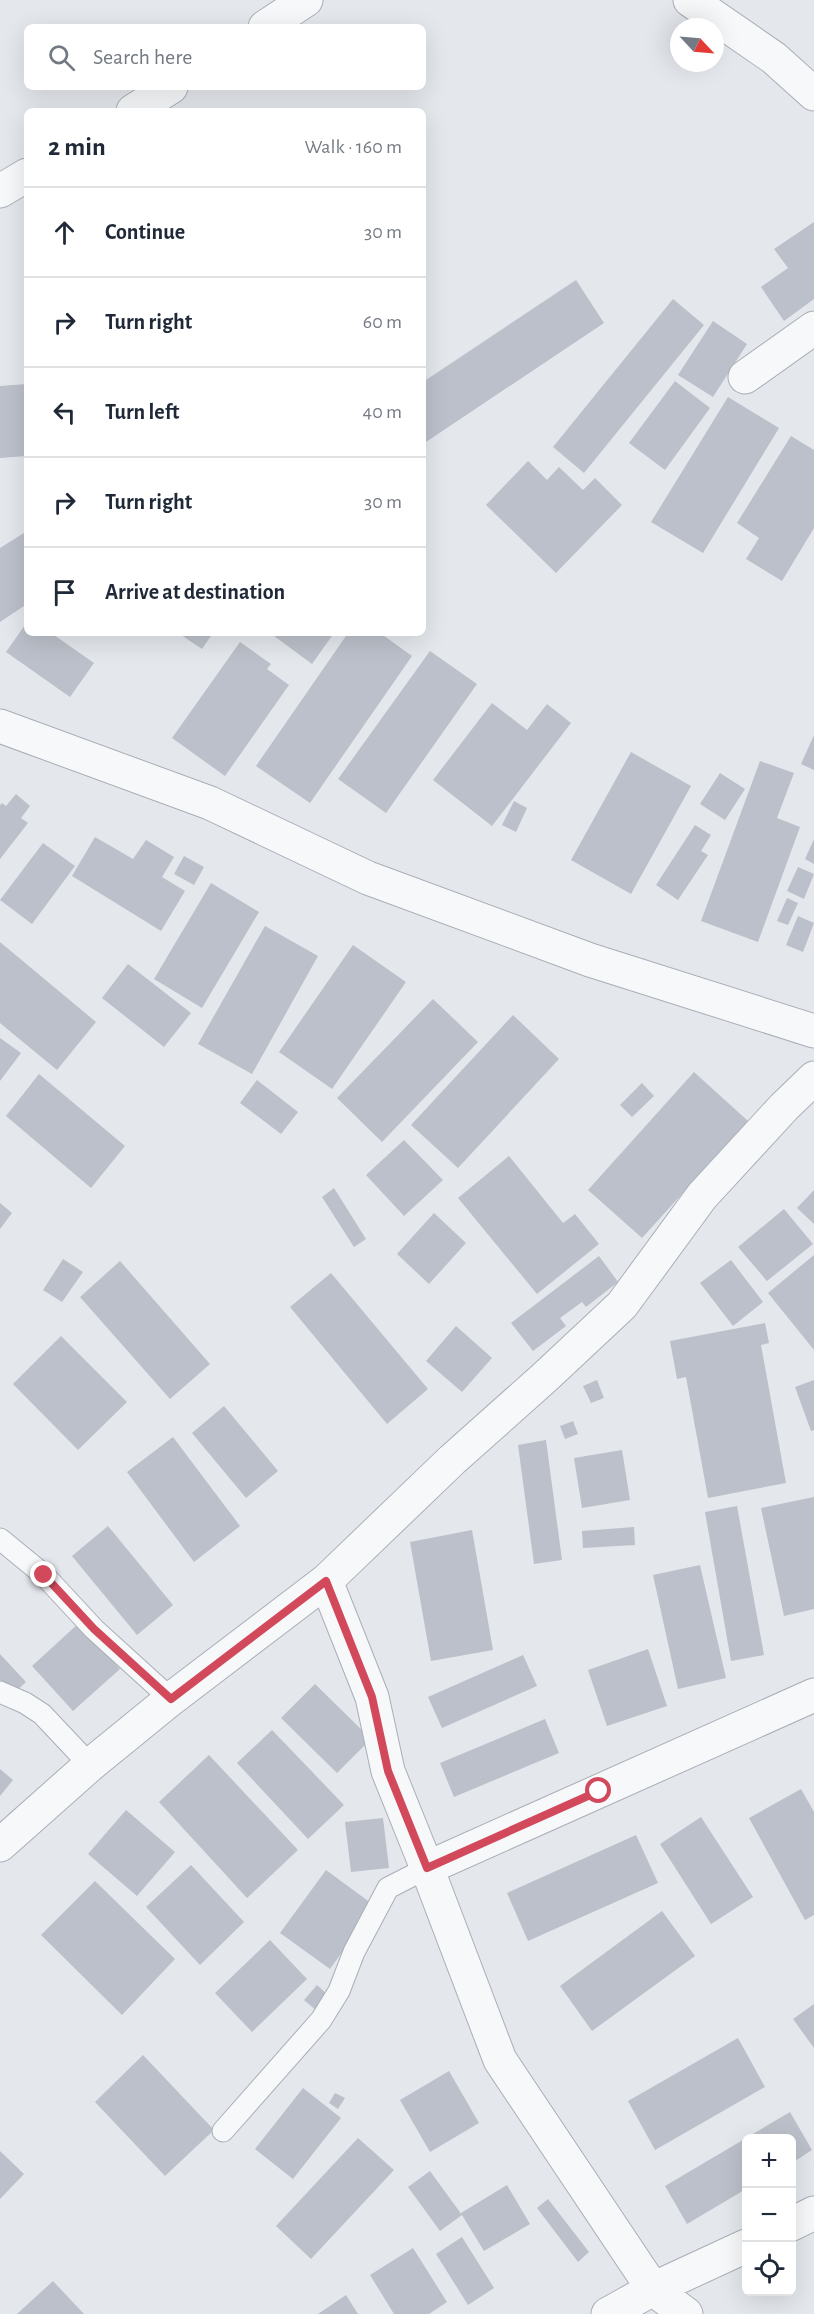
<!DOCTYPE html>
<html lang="en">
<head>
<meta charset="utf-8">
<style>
	body { margin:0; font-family:"Alegreya Sans",sans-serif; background:#f2f2f3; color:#1f2937 }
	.controls { position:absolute; right:18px; bottom:18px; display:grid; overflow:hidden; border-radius:9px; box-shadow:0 6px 24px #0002 }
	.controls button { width:54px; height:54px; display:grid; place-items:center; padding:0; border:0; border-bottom:2px solid #e0e1e3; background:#fff; color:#1f2937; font:30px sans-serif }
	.compass { position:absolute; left:670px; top:18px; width:54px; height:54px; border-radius:50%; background:#fff; box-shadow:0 6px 24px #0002; rotate:116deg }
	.stop { position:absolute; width:18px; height:18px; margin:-14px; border:4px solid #d1495b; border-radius:50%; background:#fff }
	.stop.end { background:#d1495b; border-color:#fff; box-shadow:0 2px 6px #0008 }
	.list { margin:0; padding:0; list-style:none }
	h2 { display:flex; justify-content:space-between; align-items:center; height:78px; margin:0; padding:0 24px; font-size:26px }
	h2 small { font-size:20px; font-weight:400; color:#747a83 }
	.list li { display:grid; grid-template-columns:39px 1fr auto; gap:18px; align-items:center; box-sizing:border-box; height:90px; padding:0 24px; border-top:2px solid #e0e1e3 }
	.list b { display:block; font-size:22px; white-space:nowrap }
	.list em { font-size:20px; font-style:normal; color:#747a83 }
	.icon { flex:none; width:33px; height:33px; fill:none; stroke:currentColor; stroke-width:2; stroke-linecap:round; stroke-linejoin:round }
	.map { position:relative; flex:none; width:814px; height:2314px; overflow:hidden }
	.search { position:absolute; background:#fff; box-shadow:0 6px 24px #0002; left:24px; top:24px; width:402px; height:66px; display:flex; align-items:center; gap:15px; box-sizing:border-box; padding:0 21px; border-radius:9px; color:#747a83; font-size:22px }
	.panel { position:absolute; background:#fff; box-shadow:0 6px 24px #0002; left:24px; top:108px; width:402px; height:528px; border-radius:9px }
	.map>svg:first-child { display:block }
</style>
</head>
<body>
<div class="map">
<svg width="814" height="2314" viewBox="0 0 814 2314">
	<rect width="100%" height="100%" fill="#e4e7ec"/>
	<path fill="#bbc0ca" d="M814,222V299L784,321L761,287L788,268L774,249Z
		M576,280L604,323L423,444V382Z
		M673,299L704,325L584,473L553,447Z
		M713,321L747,344L713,397L678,375Z
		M675,381L710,408L665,470L629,443Z
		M27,384V456L0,458V386Z
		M728,397L779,428L703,553L651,522Z
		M791,436L814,450V528L782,581L746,559L759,538L737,523Z
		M528,461L547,480L559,467L583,490L595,478L622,505L556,573L486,505Z
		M27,531V604L0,622V548Z
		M27,622V633H51L94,663L70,697L6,652Z
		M178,633H213L202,649Z
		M270,633H334L312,664Z
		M348,633H380L412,656L310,803L256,766Z
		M240,642L271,664L267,669L289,685L225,776L172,738Z
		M430,651L477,684L386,813L338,779Z
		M492,703L527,730L547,704L571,723L492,826L433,780Z
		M814,735V770L801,764Z
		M631,752L691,786L631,894L571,860Z
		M760,761L794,773L777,818L800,827L758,942L701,921Z
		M720,773L745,789L725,820L700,804Z
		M16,794L30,806L21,818L28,823L0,859V805L2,803L6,806Z
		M514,801L527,808L516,832L502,825Z
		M695,825L711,835L701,851L708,855L678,900L656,885Z
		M95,837L133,859L146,840L174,857L162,877L185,891L161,931L72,876Z
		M814,839V864L805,859Z
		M43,843L75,866L32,924L0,900Z
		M184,856L204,867L194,885L174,874Z
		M798,867L814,874L804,899L787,891Z
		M211,883L259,912L202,1008L154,979Z
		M787,898L798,903L788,925L777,921Z
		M798,916L814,923L803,952L786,945Z
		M265,926L318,956L252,1074L198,1044Z
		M0,942L96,1022L57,1070L0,1023Z
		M353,945L406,982L332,1089L279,1052Z
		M128,964L191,1013L164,1047L102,998Z
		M433,999L478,1042L382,1142L337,1098Z
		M513,1015L559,1059L458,1168L411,1125Z
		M0,1038L21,1053L0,1081Z
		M694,1072L748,1121L642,1238L588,1190Z
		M39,1074L125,1146L91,1188L6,1116Z
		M257,1080L298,1112L281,1134L240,1103Z
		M642,1083L654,1096L632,1117L620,1105Z
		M404,1140L443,1180L404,1216L366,1175Z
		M509,1156L563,1223L575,1214L599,1244L537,1294L458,1198Z
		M334,1188L366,1239L354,1247L322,1197Z
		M814,1190V1224L797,1208Z
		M0,1203L12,1213L0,1229Z
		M784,1209L813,1244L767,1281L738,1247Z
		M434,1213L466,1243L429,1284L397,1254Z
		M814,1255V1350L768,1293Z
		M599,1256L618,1282L586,1307L582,1302L560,1318L566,1326L533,1351L511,1323Z
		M63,1259L83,1272L62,1302L43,1290Z
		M731,1260L763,1302L733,1326L700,1283Z
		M120,1261L210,1364L170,1399L80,1297Z
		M331,1273L428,1389L387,1424L290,1307Z
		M765,1323L769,1343L761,1345L786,1483L708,1498L686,1377L677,1379L670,1341Z
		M456,1326L492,1358L462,1392L426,1361Z
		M61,1336L127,1402L78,1450L13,1384Z
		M597,1380L604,1398L591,1403L583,1386Z
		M814,1380V1430L811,1431L795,1387Z
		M224,1406L278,1471L246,1498L192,1433Z
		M573,1421L578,1434L565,1439L560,1426Z
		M173,1437L240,1526L194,1562L127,1472Z
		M546,1440L562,1560L534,1564L518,1445Z
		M622,1450L630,1500L582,1508L574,1458Z
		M814,1497V1609L784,1616L761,1508Z
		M737,1506L764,1655L731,1661L705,1512Z
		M108,1526L173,1605L137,1635L72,1556Z
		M634,1527L635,1545L583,1548L582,1531Z
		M472,1530L493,1650L431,1661L410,1542Z
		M700,1565L726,1678L678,1689L653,1575Z
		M79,1623L120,1669L73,1711L32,1666Z
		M648,1649L667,1706L607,1726L588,1670Z
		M0,1654L26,1682L13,1694L0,1680Z
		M523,1655L537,1686L442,1728L428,1697Z
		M315,1684L371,1739L337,1773L281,1718Z
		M545,1719L559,1753L454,1797L440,1763Z
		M272,1730L344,1805L308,1839L237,1763Z
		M209,1755L298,1850L247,1898L159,1802Z
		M0,1769L13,1780L0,1796Z
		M801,1789L814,1812V1915L805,1920L749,1818Z
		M126,1810L175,1852L137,1896L88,1854Z
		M701,1817L753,1897L711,1924L660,1844Z
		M383,1818L389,1868L351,1872L345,1822Z
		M636,1835L658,1883L528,1941L507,1893Z
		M191,1865L244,1922L200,1965L146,1907Z
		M326,1870L375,1906L330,1969L280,1933Z
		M95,1881L175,1959L122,2015L41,1935Z
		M662,1911L695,1956L592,2031L560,1986Z
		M270,1940L307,1979L252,2032L215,1993Z
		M317,1985L329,1996L317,2011L304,2000Z
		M814,2004V2048L793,2019Z
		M738,2038L765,2087L655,2150L628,2101Z
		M143,2055L214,2130L165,2176L95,2102Z
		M449,2071L479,2123L430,2152L400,2100Z
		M303,2088L341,2118L293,2179L255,2149Z
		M335,2093L345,2098L338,2109L329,2103Z
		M790,2112L812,2150L792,2163V2138H746V2189L687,2224L665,2186Z
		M358,2138L394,2170L311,2259L276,2226Z
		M0,2151L24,2174L0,2199Z
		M430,2171L462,2215L461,2213L507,2185L530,2224L484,2251L462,2215L440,2231L408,2187Z
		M548,2199L589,2252L578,2262L537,2208Z
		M462,2237L494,2288L468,2305L436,2254Z
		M413,2248L447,2302L429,2314H394L370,2275Z
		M53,2281L84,2314H17Z
		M346,2295L358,2314H318Z"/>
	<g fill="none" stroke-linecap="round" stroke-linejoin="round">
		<g stroke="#a9aeb7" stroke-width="23">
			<path id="service" d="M0,1539L44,1575L94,1629L171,1699
				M0,1692L25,1703L42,1714L90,1765
				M223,2131L321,2020L339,1991L354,1952L388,1888L427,1868"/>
		</g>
		<g stroke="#a9aeb7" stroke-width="35">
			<path id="minor" d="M690,0L774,58L814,94
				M265,27L306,0
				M133,111L171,87
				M0,191L27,175
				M745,377L814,328
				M326,1581L372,1697L388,1771L427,1868L500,2060L653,2289L686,2314
				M0,1845L90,1765L171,1699L326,1581L452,1460L544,1378L622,1305L702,1196L784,1107L814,1078
				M427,1868L814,1695
				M792,2224L814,2213
				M608,2314L653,2289L746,2246"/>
		</g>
		<g stroke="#a9aeb7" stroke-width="35">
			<path id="tertiary" d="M0,726L210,803L368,878L590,960L814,1031"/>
		</g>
		<use href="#service" stroke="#f7f8fa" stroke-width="21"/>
		<use href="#minor" stroke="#f7f8fa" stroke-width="33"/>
		<use href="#tertiary" stroke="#f7f8fa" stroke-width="33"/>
	</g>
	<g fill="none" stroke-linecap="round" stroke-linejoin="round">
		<path stroke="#d1495b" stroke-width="8" d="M44,1575L94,1629L171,1699L326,1581L372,1697L388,1771L427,1868L599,1791"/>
	</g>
</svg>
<div class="controls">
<button>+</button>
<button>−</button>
<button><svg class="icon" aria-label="locate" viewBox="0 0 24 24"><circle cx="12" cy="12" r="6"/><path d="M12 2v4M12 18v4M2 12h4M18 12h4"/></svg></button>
</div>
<svg class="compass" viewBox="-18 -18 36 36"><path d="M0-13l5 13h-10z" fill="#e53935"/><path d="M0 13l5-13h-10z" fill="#747a83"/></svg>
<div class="stop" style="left:599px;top:1791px"></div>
<div class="stop end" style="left:44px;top:1575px"></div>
<div class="search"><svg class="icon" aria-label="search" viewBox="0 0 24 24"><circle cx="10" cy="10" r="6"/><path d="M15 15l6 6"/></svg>Search here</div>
<section class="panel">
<h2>2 min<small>Walk · 160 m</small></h2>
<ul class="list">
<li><svg class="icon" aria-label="ahead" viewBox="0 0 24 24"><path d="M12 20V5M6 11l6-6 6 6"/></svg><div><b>Continue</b></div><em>30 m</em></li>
<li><svg class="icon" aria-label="right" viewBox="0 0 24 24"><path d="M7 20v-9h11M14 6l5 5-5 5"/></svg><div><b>Turn right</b></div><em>60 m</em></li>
<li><svg class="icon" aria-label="left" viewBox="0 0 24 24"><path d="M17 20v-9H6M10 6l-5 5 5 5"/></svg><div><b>Turn left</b></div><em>40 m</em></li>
<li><svg class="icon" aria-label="right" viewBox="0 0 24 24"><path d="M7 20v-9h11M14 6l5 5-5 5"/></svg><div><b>Turn right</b></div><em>30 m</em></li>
<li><svg class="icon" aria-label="arrive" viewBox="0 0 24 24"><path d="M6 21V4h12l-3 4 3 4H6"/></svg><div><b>Arrive at destination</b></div></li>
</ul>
</section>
</div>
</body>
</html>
